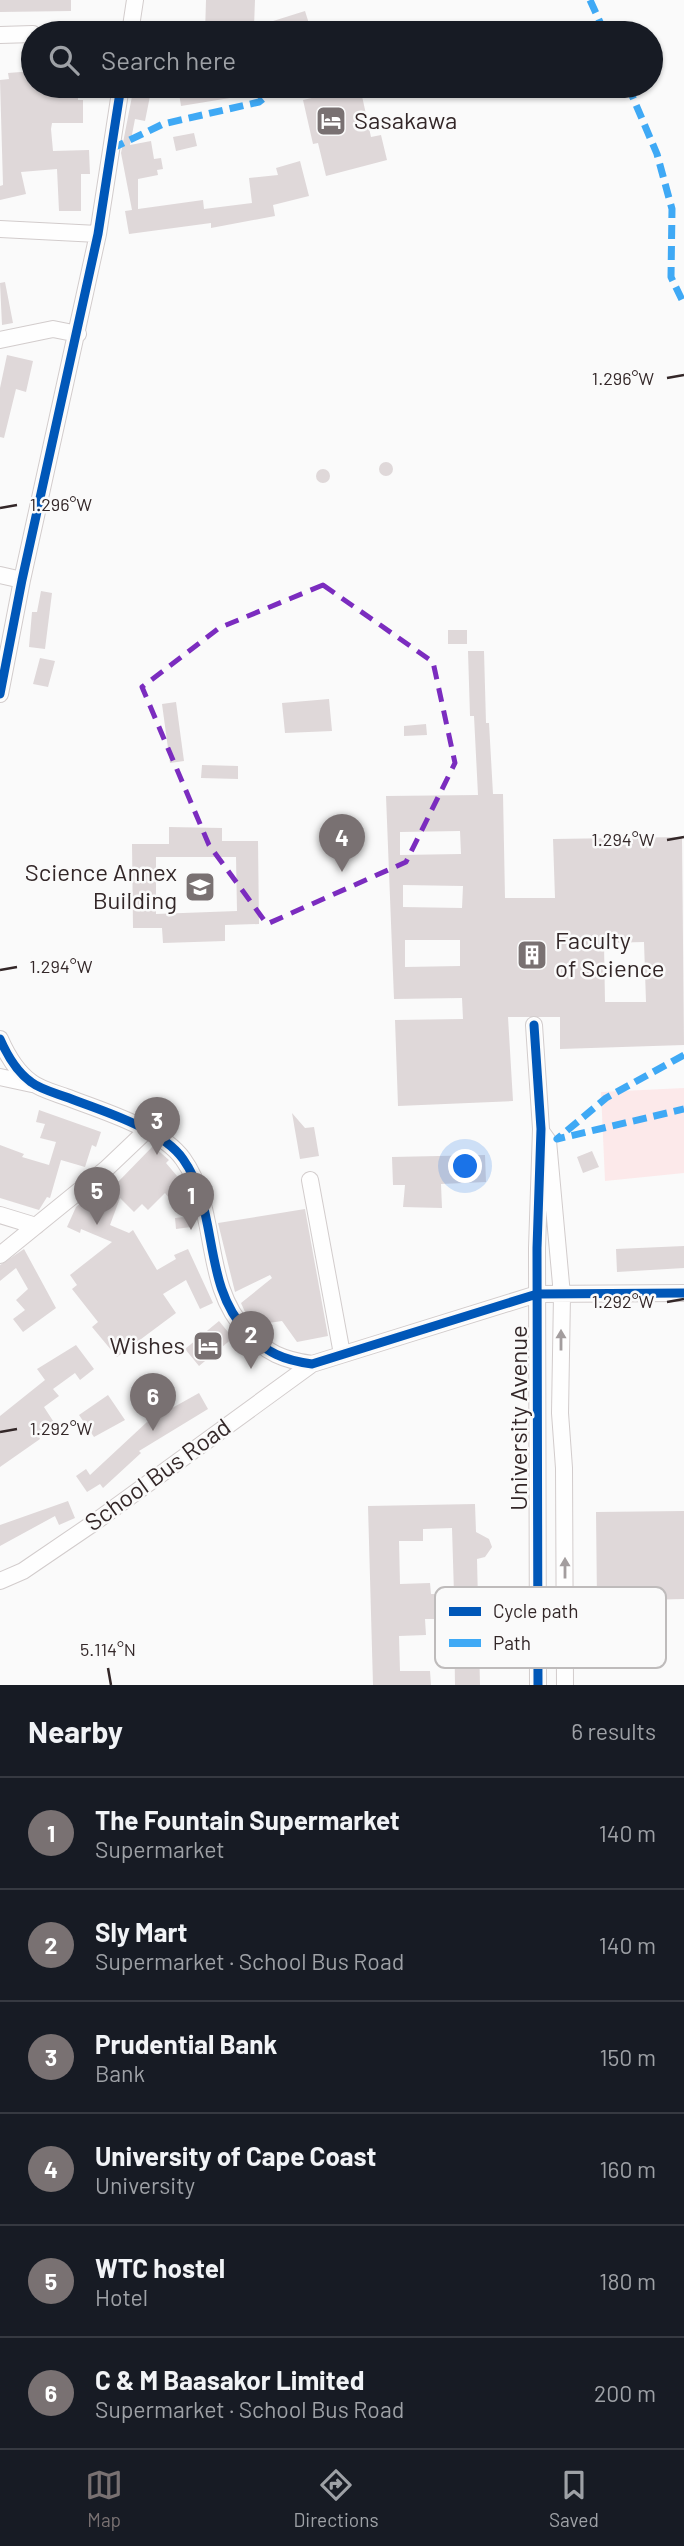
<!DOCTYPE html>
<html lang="en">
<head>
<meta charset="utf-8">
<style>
	body { margin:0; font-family:Barlow,sans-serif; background:#20242c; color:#f1f3f6 }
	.you { position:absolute; left:466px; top:1167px; width:24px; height:24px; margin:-18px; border:5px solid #fff; border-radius:50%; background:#1a73e8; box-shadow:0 0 0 10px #1a73e833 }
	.badge { display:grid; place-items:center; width:46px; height:46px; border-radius:50%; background:#797172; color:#fff; font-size:23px; font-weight:700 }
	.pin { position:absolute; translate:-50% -58px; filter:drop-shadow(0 2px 4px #0008) }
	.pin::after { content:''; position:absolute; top:37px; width:24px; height:21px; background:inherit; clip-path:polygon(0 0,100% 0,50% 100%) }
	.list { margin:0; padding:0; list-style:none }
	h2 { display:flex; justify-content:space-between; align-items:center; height:91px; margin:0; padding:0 28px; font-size:30px }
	h2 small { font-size:23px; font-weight:400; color:#9ea1a6 }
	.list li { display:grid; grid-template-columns:46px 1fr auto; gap:21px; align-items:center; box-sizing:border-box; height:112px; padding:0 28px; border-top:2px solid #363941 }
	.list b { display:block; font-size:26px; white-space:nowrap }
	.list p { margin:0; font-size:23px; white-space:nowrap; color:#9ea1a6 }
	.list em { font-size:23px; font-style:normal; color:#9ea1a6 }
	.icon { flex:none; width:38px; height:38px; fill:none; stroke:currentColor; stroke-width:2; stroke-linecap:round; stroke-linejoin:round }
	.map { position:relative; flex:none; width:684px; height:1685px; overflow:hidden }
	.search { position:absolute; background:#171b24; box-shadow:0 2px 5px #0004; left:21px; right:21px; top:21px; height:77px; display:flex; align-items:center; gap:18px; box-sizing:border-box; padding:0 24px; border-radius:38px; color:#9ea1a6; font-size:26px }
	.sheet { height:763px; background:#171b24 }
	nav { display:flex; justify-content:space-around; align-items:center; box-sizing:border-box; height:98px; border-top:2px solid #363941; background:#171b24; font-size:19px; color:#9ea1a6 }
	nav a { display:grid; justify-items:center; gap:4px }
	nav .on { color:#797172 }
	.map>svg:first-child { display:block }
</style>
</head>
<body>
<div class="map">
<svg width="684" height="1685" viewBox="0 0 684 1685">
	<rect width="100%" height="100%" fill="#fafafa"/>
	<path fill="#fce9ea" d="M684,1088V1173L605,1181L601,1092Z"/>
	<path fill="#dfd8d9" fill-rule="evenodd" d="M0,0H71V11L0,12Z
		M206,0H255L254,27L305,11L312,33H205Z
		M33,71V86L78,87V100H83V123H52L51,129L53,151L89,150L90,174H81V211H59L57,169L21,172L26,194L0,200V186L3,185L0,80L9,79L8,73Z
		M134,86H152L145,121L135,119L130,145L151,141L154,159L161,158L163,169L157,170L158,175L138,179V209L203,200L204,209L252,203L249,178L278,175L276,168L300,161L309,196L273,205L275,216L211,228V223L129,234L125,211L132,210L121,153Z
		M178,86H267V92L181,106Z
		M360,87L371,137L381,135L387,160L326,176L318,143L313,144L303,100Z
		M194,133L197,146L176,151L173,137Z
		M5,282L13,323L2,325L0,283Z
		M7,355L33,361L26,392L16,389L4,438L0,437V388Z
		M379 469a7 7 0 1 1 14 0a7 7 0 1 1-14 0Z
		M316 476a7 7 0 1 1 14 0a7 7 0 1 1-14 0Z
		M41,591L52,593L45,649L29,647L32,612H37Z
		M448,630H467V644H448Z
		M468,651H484L486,723H489L493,794H503L505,898H555L553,839L682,837L684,1045L560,1049V1017H508L513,1101L398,1106L395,1020L463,1019L462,998L394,999L386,796L478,795L474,716H470ZM460,831L461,854L400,855V832ZM403,885L463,886L462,908L403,907ZM405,940H460V966L405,967ZM644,942L646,1002H605L604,943Z
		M40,658L55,661L48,687L33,684Z
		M329,699L332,731L285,733L282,703Z
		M176,702L184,761L170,763L162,704Z
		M426,724L427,735L404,736V726Z
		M202,765L238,766V779L201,778Z
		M169,827L222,828V841H258L259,924L225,925V941L163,943L162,928H133L132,844H169ZM156,857H236L237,911L156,914Z
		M39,1110L101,1132L96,1147L92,1145L85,1167L61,1160L50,1198L47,1197L39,1210L0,1198V1145L24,1154L22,1157L49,1165L56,1142L40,1138L45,1124L36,1122Z
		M292,1113L305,1128L314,1127L319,1156L300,1159Z
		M153,1146L169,1160L166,1163L183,1183L191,1227L176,1229L175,1218L184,1217L165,1193L148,1210L142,1204L134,1212L120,1198L110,1225L129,1233L133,1230L157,1270L176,1259L174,1255L188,1249L213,1303L200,1309L186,1280L163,1294L176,1313L117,1357L92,1327L98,1322L72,1289L77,1285L70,1275L112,1242L81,1229L80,1233L67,1227L76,1207L83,1201L89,1204L115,1181L117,1183Z
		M592,1151L599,1167L583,1173L577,1157Z
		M485,1155L486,1182L441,1184L442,1208L403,1207L405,1185H393L392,1157Z
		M305,1209L328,1336L297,1342L282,1321L255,1325L245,1312L241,1303L272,1278L270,1275L235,1292L218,1223Z
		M684,1246V1268L617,1272L616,1249Z
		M24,1249L56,1308L23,1332L13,1319L25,1310L16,1300L28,1289L16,1268L0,1281V1265Z
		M219,1321L233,1338L199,1366L185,1349Z
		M76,1345L94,1369L80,1380L75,1373L53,1389L59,1396L44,1407L55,1424L47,1432L44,1428L37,1432L40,1439L0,1467V1416L45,1380L37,1369Z
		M199,1393L208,1409L139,1451L141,1453L103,1488L100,1484L87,1492L76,1476L86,1469L90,1475L147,1422Z
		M108,1395L125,1420L94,1437L79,1415Z
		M68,1501L75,1518L59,1525L55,1516L0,1546V1525Z
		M475,1504L476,1532L489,1539L492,1547L485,1557L477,1559L480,1685H455L454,1619H425L426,1635L399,1636L400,1671H430L431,1685H373L368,1506ZM452,1528L454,1594H431L430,1583L400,1584L399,1541H423V1529Z
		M684,1511V1599L597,1601L596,1512Z"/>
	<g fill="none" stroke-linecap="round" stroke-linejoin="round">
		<g stroke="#d2cccc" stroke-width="18">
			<path id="minor" d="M59,33L130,31
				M130,33L135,0
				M0,35L33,34
				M0,229L98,234
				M0,340L53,329L78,334
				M0,575L22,580
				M0,694L22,580L98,234L121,86
				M534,1025L541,1129L537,1248L538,1685
				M0,1039C7,1055 17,1072 31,1082C40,1089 55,1093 66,1097C100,1110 161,1128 183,1159C220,1211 201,1284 247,1332C267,1353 283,1360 312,1364L537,1294L684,1293
				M0,1077L32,1084
				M543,1134L548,1141L562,1295L560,1413L564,1468L565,1685
				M310,1180L342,1354
				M0,1215L36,1226
				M0,1255L106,1169L146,1131
				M0,1581L23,1571L95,1522L312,1364"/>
		</g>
		<use href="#minor" stroke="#fefefe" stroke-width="16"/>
		<path stroke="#3fa9f5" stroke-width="7" stroke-dasharray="14 7" stroke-linecap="butt" d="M590,0L605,33
			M628,86L657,154L672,209L671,277L684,304
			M111,149L163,124L259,102L279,86
			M684,1055L606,1098L557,1139L684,1109"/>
		<g stroke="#fafafa" stroke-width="13">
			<path id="cycleway" d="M0,694L22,580L98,234L121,86
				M534,1025L541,1129L537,1248L538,1685
				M0,1039C7,1055 17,1072 31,1082C40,1089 55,1093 66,1097C100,1110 161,1128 183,1159C220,1211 201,1284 247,1332C267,1353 283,1360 312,1364L537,1294L684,1293"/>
		</g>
		<use href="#cycleway" stroke="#0057b8" stroke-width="9"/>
	</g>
	<defs><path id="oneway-solid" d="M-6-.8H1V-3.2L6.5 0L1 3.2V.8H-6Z" transform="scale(1.75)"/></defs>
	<g fill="#a39d9e">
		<use href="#oneway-solid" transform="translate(561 1340) rotate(-90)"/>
		<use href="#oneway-solid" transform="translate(565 1568) rotate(-90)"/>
	</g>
	<path fill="none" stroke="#7b2cbf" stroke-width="5" stroke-dasharray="14 9" stroke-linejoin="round" d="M323,585L433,662L455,763L406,862L267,924L209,845L142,687L219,628Z"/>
	<path fill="none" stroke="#332728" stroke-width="2.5" d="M667,378L684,375M0,508L17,505M667,840L684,837M0,970L17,967M667,1302L684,1299M0,1432L17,1429M108,1668L111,1685"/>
	<defs>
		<g id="hotel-square" transform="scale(1.575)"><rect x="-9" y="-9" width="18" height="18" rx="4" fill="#797172" stroke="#fafafa"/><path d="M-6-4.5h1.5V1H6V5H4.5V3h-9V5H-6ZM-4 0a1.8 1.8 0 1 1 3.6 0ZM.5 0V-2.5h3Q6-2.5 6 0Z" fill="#fff"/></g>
		<g id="school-square" transform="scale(1.575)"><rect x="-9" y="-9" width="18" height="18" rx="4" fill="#797172" stroke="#fafafa"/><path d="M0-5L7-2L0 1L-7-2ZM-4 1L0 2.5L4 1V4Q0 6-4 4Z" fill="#fff"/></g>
		<g id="building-square" transform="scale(1.575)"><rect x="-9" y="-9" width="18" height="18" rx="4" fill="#797172" stroke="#fafafa"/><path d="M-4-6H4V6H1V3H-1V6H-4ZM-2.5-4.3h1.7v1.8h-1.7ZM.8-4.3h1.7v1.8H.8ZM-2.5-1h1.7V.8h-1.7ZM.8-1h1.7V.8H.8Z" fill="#fff"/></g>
	</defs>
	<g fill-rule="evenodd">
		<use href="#hotel-square" x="331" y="121"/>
		<use href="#school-square" x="200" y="887"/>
		<use href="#building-square" x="532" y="955"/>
		<use href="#hotel-square" x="208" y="1346"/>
	</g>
	<g text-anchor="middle" stroke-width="5" stroke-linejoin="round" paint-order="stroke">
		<g font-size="24" fill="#332728" stroke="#fafafa" text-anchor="start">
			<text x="354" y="129">Sasakawa</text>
			<text x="177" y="881" text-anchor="end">Science Annex<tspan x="177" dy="28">Building</tspan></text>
			<text x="555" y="949">Faculty<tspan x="555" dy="28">of Science</tspan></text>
			<text x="185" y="1354" text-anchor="end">Wishes</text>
		</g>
		<g font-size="24" fill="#332728" stroke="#fafafa">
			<text transform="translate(519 1418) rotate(-90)" y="8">University Avenue</text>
			<text transform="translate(158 1475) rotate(-36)" y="8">School Bus Road</text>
		</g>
	</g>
	<rect x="435" y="1587" width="231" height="81" rx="10" fill="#fafafa" stroke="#bebbbb" stroke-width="2"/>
	<rect x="449" y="1607" width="32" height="9" fill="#0057b8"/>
	<rect x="449" y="1639" width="32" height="8" fill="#3fa9f5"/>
	<g font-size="19" fill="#332728">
		<text x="493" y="1618">Cycle path</text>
		<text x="493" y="1650">Path</text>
	</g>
	<g font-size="18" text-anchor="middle" fill="#332728" stroke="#fafafa" stroke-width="5" stroke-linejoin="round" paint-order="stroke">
		<text x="623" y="385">1.296°W</text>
		<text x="61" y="511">1.296°W</text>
		<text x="623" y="846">1.294°W</text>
		<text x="61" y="973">1.294°W</text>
		<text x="623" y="1308">1.292°W</text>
		<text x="61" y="1435">1.292°W</text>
		<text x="108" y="1656">5.114°N</text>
	</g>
</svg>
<div class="you"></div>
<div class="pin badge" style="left:191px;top:1230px">1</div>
<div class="pin badge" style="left:251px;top:1369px">2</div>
<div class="pin badge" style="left:157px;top:1155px">3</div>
<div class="pin badge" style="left:342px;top:872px">4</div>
<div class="pin badge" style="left:97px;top:1225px">5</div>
<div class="pin badge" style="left:153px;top:1431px">6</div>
<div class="search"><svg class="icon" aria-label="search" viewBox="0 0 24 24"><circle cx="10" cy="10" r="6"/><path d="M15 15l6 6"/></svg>Search here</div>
</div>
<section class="sheet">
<h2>Nearby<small>6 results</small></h2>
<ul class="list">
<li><span class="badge">1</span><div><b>The Fountain Supermarket</b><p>Supermarket</p></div><em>140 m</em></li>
<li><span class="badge">2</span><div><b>Sly Mart</b><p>Supermarket · School Bus Road</p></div><em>140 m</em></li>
<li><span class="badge">3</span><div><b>Prudential Bank</b><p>Bank</p></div><em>150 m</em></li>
<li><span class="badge">4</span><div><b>University of Cape Coast</b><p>University</p></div><em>160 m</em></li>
<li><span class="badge">5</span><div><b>WTC hostel</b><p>Hotel</p></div><em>180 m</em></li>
<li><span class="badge">6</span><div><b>C &amp; M Baasakor Limited</b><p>Supermarket · School Bus Road</p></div><em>200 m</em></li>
</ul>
</section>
<nav>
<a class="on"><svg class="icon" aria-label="map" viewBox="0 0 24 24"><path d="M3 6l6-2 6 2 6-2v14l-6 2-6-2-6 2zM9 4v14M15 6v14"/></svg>Map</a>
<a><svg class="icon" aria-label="directions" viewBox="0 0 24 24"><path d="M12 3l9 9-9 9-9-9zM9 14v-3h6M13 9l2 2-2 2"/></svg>Directions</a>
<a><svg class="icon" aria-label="saved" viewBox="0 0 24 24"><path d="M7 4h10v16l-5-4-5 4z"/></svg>Saved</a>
</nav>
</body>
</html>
